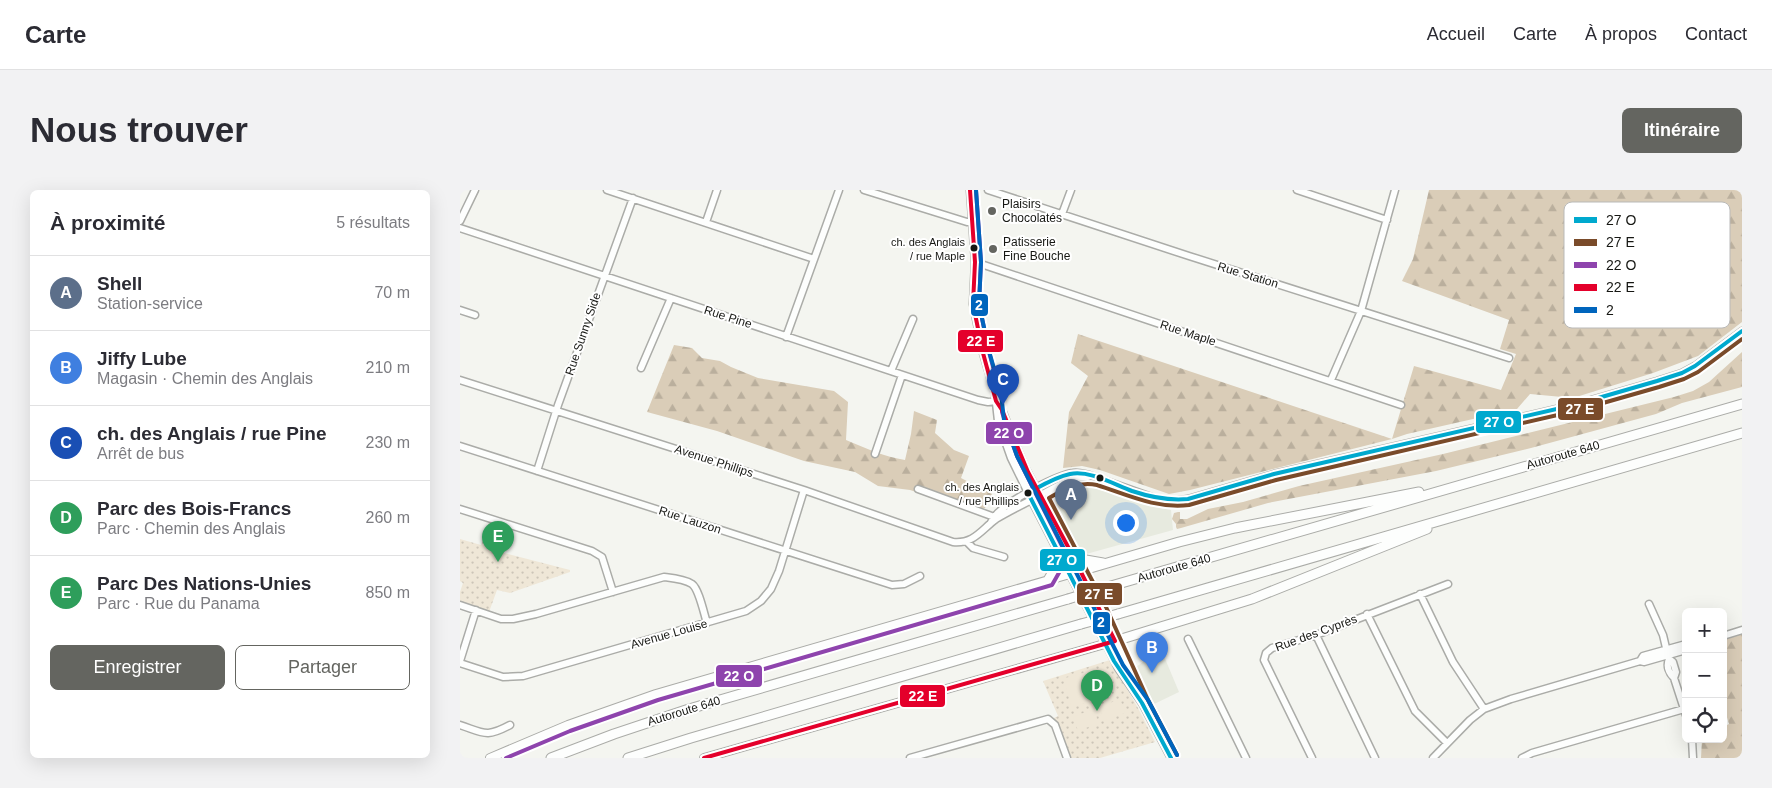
<!DOCTYPE html>
<html lang="fr">
<head>
<meta charset="utf-8">
<style>
	body { margin:0; font-family:Helvetica,sans-serif; background:#f2f2f3; color:#2b2b33 }
	.controls { position:absolute; right:15px; bottom:15px; display:grid; overflow:hidden; border-radius:8px; box-shadow:0 5px 20px #0002 }
	.controls button { width:45px; height:45px; display:grid; place-items:center; padding:0; border:0; border-bottom:1px solid #e1e1e2; background:#fff; color:#2b2b33; font:25px sans-serif }
	.you { position:absolute; left:665px; top:332px; width:18px; height:18px; margin:-12px; border:4px solid #fff; border-radius:50%; background:#1a73e8; box-shadow:0 0 0 8px #1a73e833 }
	.badge { display:grid; place-items:center; width:32px; height:32px; border-radius:50%; background:#646560; color:#fff; font-size:16px; font-weight:700 }
	.pin { position:absolute; translate:-50% -41px; filter:drop-shadow(0 1px 2px #0008) }
	.pin::after { content:''; position:absolute; top:26px; width:18px; height:15px; background:inherit; clip-path:polygon(0 0,100% 0,50% 100%) }
	.list { margin:0; padding:0; list-style:none }
	h2 { display:flex; justify-content:space-between; align-items:center; height:65px; margin:0; padding:0 20px; font-size:21px }
	h2 small { font-size:16px; font-weight:400; color:#7c7c81 }
	.list li { display:grid; grid-template-columns:32px 1fr auto; gap:15px; align-items:center; box-sizing:border-box; height:75px; padding:0 20px; border-top:1px solid #e1e1e2 }
	.list b { display:block; font-size:19px; white-space:nowrap }
	.list p { margin:0; font-size:16px; white-space:nowrap; color:#7c7c81 }
	.list em { font-size:16px; font-style:normal; color:#7c7c81 }
	.actions { display:flex; gap:10px; padding:15px 20px }
	.actions a { flex:1; padding:11px 0; border:1px solid #646560; border-radius:8px; text-align:center; font-size:18px; color:#646560 }
	.actions .main { background:#646560; color:#fff }
	.icon { flex:none; width:28px; height:28px; fill:none; stroke:currentColor; stroke-width:2; stroke-linecap:round; stroke-linejoin:round }
	.map { position:relative; flex:none; width:1282px; height:568px; overflow:hidden; border-radius:8px }
	header { display:flex; align-items:center; gap:30px; box-sizing:border-box; height:70px; padding:0 25px; background:#fff; border-bottom:1px solid #e1e1e2 }
	header strong { font-size:24px }
	nav { display:flex; gap:28px; margin-inline-start:auto; font-size:18px }
	.intro { display:flex; align-items:center; justify-content:space-between; box-sizing:border-box; height:120px; padding:0 30px }
	h1 { margin:0; font-size:35px }
	.button { padding:12px 22px; border-radius:8px; background:#646560; color:#fff; font-size:18px; font-weight:700 }
	main { display:flex; gap:30px; padding:0 30px }
	aside { flex:1; background:#fff; border-radius:8px; box-shadow:0 5px 20px #0002 }
	.map>svg:first-child { display:block }
</style>
</head>
<body>
<header>
<strong>Carte</strong>
<nav><a>Accueil</a><a>Carte</a><a>À propos</a><a>Contact</a></nav>
</header>
<div class="intro"><h1>Nous trouver</h1><a class="button">Itinéraire</a></div>
<main>
<aside>
<h2>À proximité<small>5 résultats</small></h2>
<ul class="list">
<li><span class="badge" style="background:#5c6f8a">A</span><div><b>Shell</b><p>Station-service</p></div><em>70 m</em></li>
<li><span class="badge" style="background:#3f7fe0">B</span><div><b>Jiffy Lube</b><p>Magasin · Chemin des Anglais</p></div><em>210 m</em></li>
<li><span class="badge" style="background:#1a4fb4">C</span><div><b>ch. des Anglais / rue Pine</b><p>Arrêt de bus</p></div><em>230 m</em></li>
<li><span class="badge" style="background:#2e9e5b">D</span><div><b>Parc des Bois-Francs</b><p>Parc · Chemin des Anglais</p></div><em>260 m</em></li>
<li><span class="badge" style="background:#2e9e5b">E</span><div><b>Parc Des Nations-Unies</b><p>Parc · Rue du Panama</p></div><em>850 m</em></li>
</ul>
<div class="actions"><a class="main">Enregistrer</a><a>Partager</a></div>
</aside>
<div class="map">
<svg width="1282" height="568" viewBox="0 0 1282 568">
	<defs>
		<pattern id="green-dots" width="8" height="8" patternUnits="userSpaceOnUse" patternTransform="scale(1.25)"><rect width="8" height="8" fill="#efe7d7"/><path d="M2 2h.1M6 6h.1" fill="none" stroke="#ccc5b8" stroke-width="1.8" stroke-linecap="round"/></pattern>
		<pattern id="forest-firs" width="22" height="20" patternUnits="userSpaceOnUse" patternTransform="scale(1.25)"><rect width="22" height="20" fill="#dacdb8"/><path d="M5 1l3.5 6h-7zM16 11l3.5 6h-7z" fill="#baaf9d"/></pattern>
	</defs>
	<rect width="100%" height="100%" fill="#f4f5f0"/>
	<path fill="#e7eadf" d="M619,295H625L689,316L711,320L713,340L619,366L611,357L590,313V309L595,310Z
		M701,459L719,502L690,516L672,480Z"/>
	<path fill="url(#green-dots)" d="M29,332L49,338L44,363L110,380V382L50,403L37,400L29,422L0,411V402L3,393L0,391V349L21,355Z
		M650,470L678,518L695,552L640,568H611L598,535L592,529L598,526L583,491Z"/>
	<path fill="url(#forest-firs)" d="M969,0H1282V132L1238,166L1193,183L1113,208L1070,204L1057,219L947,244L932,249L730,300L709,304L640,280L622,276L603,278L609,222L628,186L611,173L618,144L932,249L954,176L1041,200L1056,164L1040,159L1049,130L942,91L953,69Z
		M214,155L232,158L242,168L260,171L271,177L298,188L374,201L388,212L386,250C405,258 425,267 445,270L451,244L454,221L477,230L475,243L494,260L509,266L501,288L532,304L525,318L513,321L450,300L418,296L395,282L344,271L257,241L187,222Z
		M1282,162V197L1222,213L1196,224L1071,258L976,281L808,313L721,338L717,339L716,337V334L712,329L714,323L718,322H720V329H727L748,319L783,312L839,296L983,264L1214,207L1233,201L1249,192Z
		M1282,443V568H1241L1242,549H1263V537L1269,534L1263,514V449Z"/>
	<path fill="#efe7d7" d="M637,479L638,481H640L647,505L645,506V507L631,512L630,510L628,512L614,517L611,515L604,491L606,490L605,488L620,484L621,486L623,485L622,483Z
		M660,509L665,523L644,531L639,517Z
		M633,519L639,533L618,541L613,527Z"/>
	<g fill="none" stroke-linecap="round" stroke-linejoin="round">
		<g stroke="#abaca8" stroke-width="9">
			<path id="minor" d="M147,0L354,69
				M404,0L507,32H512
				M510,0L515,72L513,114L523,163L535,204L538,231L551,268L574,315L650,462L658,478L682,513
				M528,0L729,66L1049,168
				M837,0L927,30
				M602,24L611,0
				M0,31L15,0
				M246,32L257,0
				M0,38L518,210L528,212L536,211
				M515,72L941,215
				M0,120L15,125
				M326,147L379,0
				M181,178L211,108
				M431,181L453,129
				M0,190L344,300L493,352C514,354 521,340 536,329C551,320 566,313 581,305C596,297 610,287 628,287
				M871,190L901,121L935,0
				M537,212L542,220L565,277L640,420L677,500
				M0,256L432,395L444,394L460,386
				M415,264L442,185
				M77,281L98,215L173,8
				M458,299L537,328
				M0,319L132,361L142,367L153,402
				M530,334C533,329 536,324 540,321C552,309 597,285 613,283C619,282 624,284 629,285L700,310L714,311L728,309L814,284L1114,215L1197,191L1222,183L1235,176L1282,141
				M507,352L513,358L544,367
				M960,404L993,472L1024,519
				M1189,414L1203,445L1207,462
				M0,415L41,429H53L76,424L204,387C212,388 224,389 232,394C239,399 244,424 247,433
				M907,424L955,521L987,553
				M856,445L915,568
				M1263,446L1282,440
				M728,449L786,568
				M0,471L16,420
				M1180,471L1184,472L1226,460
				M0,473L43,487L63,486L286,421L301,411L311,399L319,381L344,300
				M1214,488L1216,482L1213,472L1209,469C1206,476 1209,483 1214,488L1226,525
				M681,511L711,568
				M0,535C24,543 26,548 50,535
				M1232,549L1233,568
				M450,568L588,529L595,535L607,568
				M852,568L804,470L806,463L812,458L856,445L988,394
				M973,568L1010,530L1024,519L1051,509L1180,471L1183,466L1226,454
				M1062,568L1072,563L1224,519"/>
		</g>
		<g stroke="#abaca8" stroke-width="10">
			<path id="major" d="M587,391L594,379L600,365
				M30,568L108,535L196,504L620,381
				M244,568L655,451"/>
		</g>
		<g stroke="#abaca8" stroke-width="11">
			<path id="highway" d="M614,368L643,373
				M620,381L719,352L775,338L959,302
				M644,398L1282,214
				M658,424L1282,243
				M655,451L792,409L967,339
				M91,568L154,544L229,519L608,409
				M168,568L231,548L621,434"/>
		</g>
		<use href="#minor" stroke="#fdfefd" stroke-width="6"/>
		<use href="#major" stroke="#fdfefd" stroke-width="8"/>
		<use href="#highway" stroke="#fdfefd" stroke-width="9"/>
		<g stroke="#abaca8" stroke-width="11" stroke-linecap="butt">
			<path id="highway-bridge" d="M608,409L644,398
				M621,434L658,424"/>
		</g>
		<use href="#highway-bridge" stroke="#fdfefd" stroke-width="9"/>
		<g stroke="#fff" stroke-width="8">
			<path id="bus-1" d="M711,568L682,513L654,471L568,303C581,296 595,287 610,284C630,280 653,294 672,301C690,307 708,311 728,309L814,284L1114,215L1197,191L1222,183L1235,176L1282,141"/>
		</g>
		<g stroke="#fff" stroke-width="8">
			<path id="bus-2" d="M717,565L688,510L646,417L589,308C604,299 619,291 637,295C668,305 696,319 729,315L816,290L1115,221L1199,197L1224,189L1238,182L1282,149"/>
		</g>
		<g stroke="#fff" stroke-width="8">
			<path id="bus-3" d="M46,568L110,541L198,510L592,395L600,381L606,364L557,266L542,222V210L529,162L519,114L521,72L516,0"/>
		</g>
		<g stroke="#fff" stroke-width="8">
			<path id="bus-4" d="M244,568L655,451L614,368L568,282L542,220L536,211L523,163L513,114L515,72L510,0"/>
		</g>
		<g stroke="#fff" stroke-width="8">
			<path id="bus-5" d="M516,0L521,72L519,114L529,161L541,203L544,230L557,266L663,475L688,510L717,565"/>
		</g>
		<use href="#bus-1" stroke="#00a9ce" stroke-width="4"/>
		<use href="#bus-2" stroke="#7a4b2a" stroke-width="4"/>
		<use href="#bus-3" stroke="#8e44ad" stroke-width="4"/>
		<use href="#bus-4" stroke="#e4002b" stroke-width="4"/>
		<use href="#bus-5" stroke="#0065bd" stroke-width="4"/>
	</g>
	<g fill="#646560" stroke="#fff" stroke-width="2">
		<circle cx="532" cy="21" r="5"/>
		<circle cx="533" cy="59" r="5"/>
	</g>
	<g fill="#161713" stroke="#fff" stroke-width="2">
		<circle cx="514" cy="58" r="4.5"/>
		<circle cx="640" cy="288" r="4.5"/>
		<circle cx="568" cy="303" r="4.5"/>
	</g>
	<g text-anchor="middle" stroke-width="4" stroke-linejoin="round" paint-order="stroke">
		<g font-size="11" fill="#161713" stroke="#fff" text-anchor="end">
			<text x="505" y="56">ch. des Anglais<tspan x="505" dy="14">/ rue Maple</tspan></text>
			<text x="559" y="301">ch. des Anglais<tspan x="559" dy="14">/ rue Phillips</tspan></text>
		</g>
		<g font-size="12" fill="#161713" stroke="#fff" text-anchor="start">
			<text x="542" y="18">Plaisirs<tspan x="542" dy="14">Chocolatés</tspan></text>
			<text x="543" y="56">Patisserie<tspan x="543" dy="14">Fine Bouche</tspan></text>
		</g>
		<g font-size="12" fill="#161713" stroke="#fff">
			<text transform="translate(788 85) rotate(17)" y="4">Rue Station</text>
			<text transform="translate(268 127) rotate(18)" y="4">Rue Pine</text>
			<text transform="translate(728 143) rotate(18)" y="4">Rue Maple</text>
			<text transform="translate(123 144) rotate(-71)" y="4">Rue Sunny Side</text>
			<text transform="translate(1103 265) rotate(-16)" y="4">Autoroute 640</text>
			<text transform="translate(254 271) rotate(18)" y="4">Avenue Phillips</text>
			<text transform="translate(230 330) rotate(18)" y="4">Rue Lauzon</text>
			<text transform="translate(714 378) rotate(-16)" y="4">Autoroute 640</text>
			<text transform="translate(856 443) rotate(-20)" y="4">Rue des Cyprès</text>
			<text transform="translate(209 444) rotate(-16)" y="4">Avenue Louise</text>
			<text transform="translate(224 521) rotate(-17)" y="4">Autoroute 640</text>
		</g>
	</g>
	<rect x="1104" y="12" width="166" height="126" rx="8" fill="#fff" stroke="#b9b9b8" stroke-width="1"/>
	<rect x="1114" y="27" width="23" height="6" fill="#00a9ce"/>
	<rect x="1114" y="49" width="23" height="7" fill="#7a4b2a"/>
	<rect x="1114" y="72" width="23" height="6" fill="#8e44ad"/>
	<rect x="1114" y="94" width="23" height="7" fill="#e4002b"/>
	<rect x="1114" y="117" width="23" height="6" fill="#0065bd"/>
	<g font-size="14" fill="#161713">
		<text x="1146" y="35">27 O</text>
		<text x="1146" y="57">27 E</text>
		<text x="1146" y="80">22 O</text>
		<text x="1146" y="102">22 E</text>
		<text x="1146" y="125">2</text>
	</g>
	<g stroke="#fff" stroke-width="2">
		<rect x="510" y="103" width="19" height="24" rx="5" fill="#0065bd"/>
		<rect x="497" y="139" width="47" height="24" rx="5" fill="#e4002b"/>
		<rect x="1097" y="207" width="47" height="24" rx="5" fill="#7a4b2a"/>
		<rect x="1015" y="220" width="47" height="24" rx="5" fill="#00a9ce"/>
		<rect x="525" y="231" width="48" height="24" rx="5" fill="#8e44ad"/>
		<rect x="579" y="358" width="47" height="24" rx="5" fill="#00a9ce"/>
		<rect x="616" y="392" width="47" height="24" rx="5" fill="#7a4b2a"/>
		<rect x="632" y="421" width="19" height="24" rx="5" fill="#0065bd"/>
		<rect x="255" y="474" width="48" height="24" rx="5" fill="#8e44ad"/>
		<rect x="439" y="494" width="47" height="24" rx="5" fill="#e4002b"/>
	</g>
	<g font-size="14" text-anchor="middle" font-weight="bold" fill="#fff">
		<text x="519" y="120">2</text>
		<text x="521" y="156">22 E</text>
		<text x="1120" y="224">27 E</text>
		<text x="1039" y="237">27 O</text>
		<text x="549" y="248">22 O</text>
		<text x="602" y="375">27 O</text>
		<text x="639" y="409">27 E</text>
		<text x="641" y="437">2</text>
		<text x="279" y="491">22 O</text>
		<text x="463" y="511">22 E</text>
	</g>
</svg>
<div class="controls">
<button>+</button>
<button>−</button>
<button><svg class="icon" aria-label="locate" viewBox="0 0 24 24"><circle cx="12" cy="12" r="6"/><path d="M12 2v4M12 18v4M2 12h4M18 12h4"/></svg></button>
</div>
<div class="you"></div>
<div class="pin badge" style="left:611px;top:330px;background:#5c6f8a">A</div>
<div class="pin badge" style="left:692px;top:483px;background:#3f7fe0">B</div>
<div class="pin badge" style="left:543px;top:215px;background:#1a4fb4">C</div>
<div class="pin badge" style="left:637px;top:521px;background:#2e9e5b">D</div>
<div class="pin badge" style="left:38px;top:372px;background:#2e9e5b">E</div>
</div>
</main>
</body>
</html>
